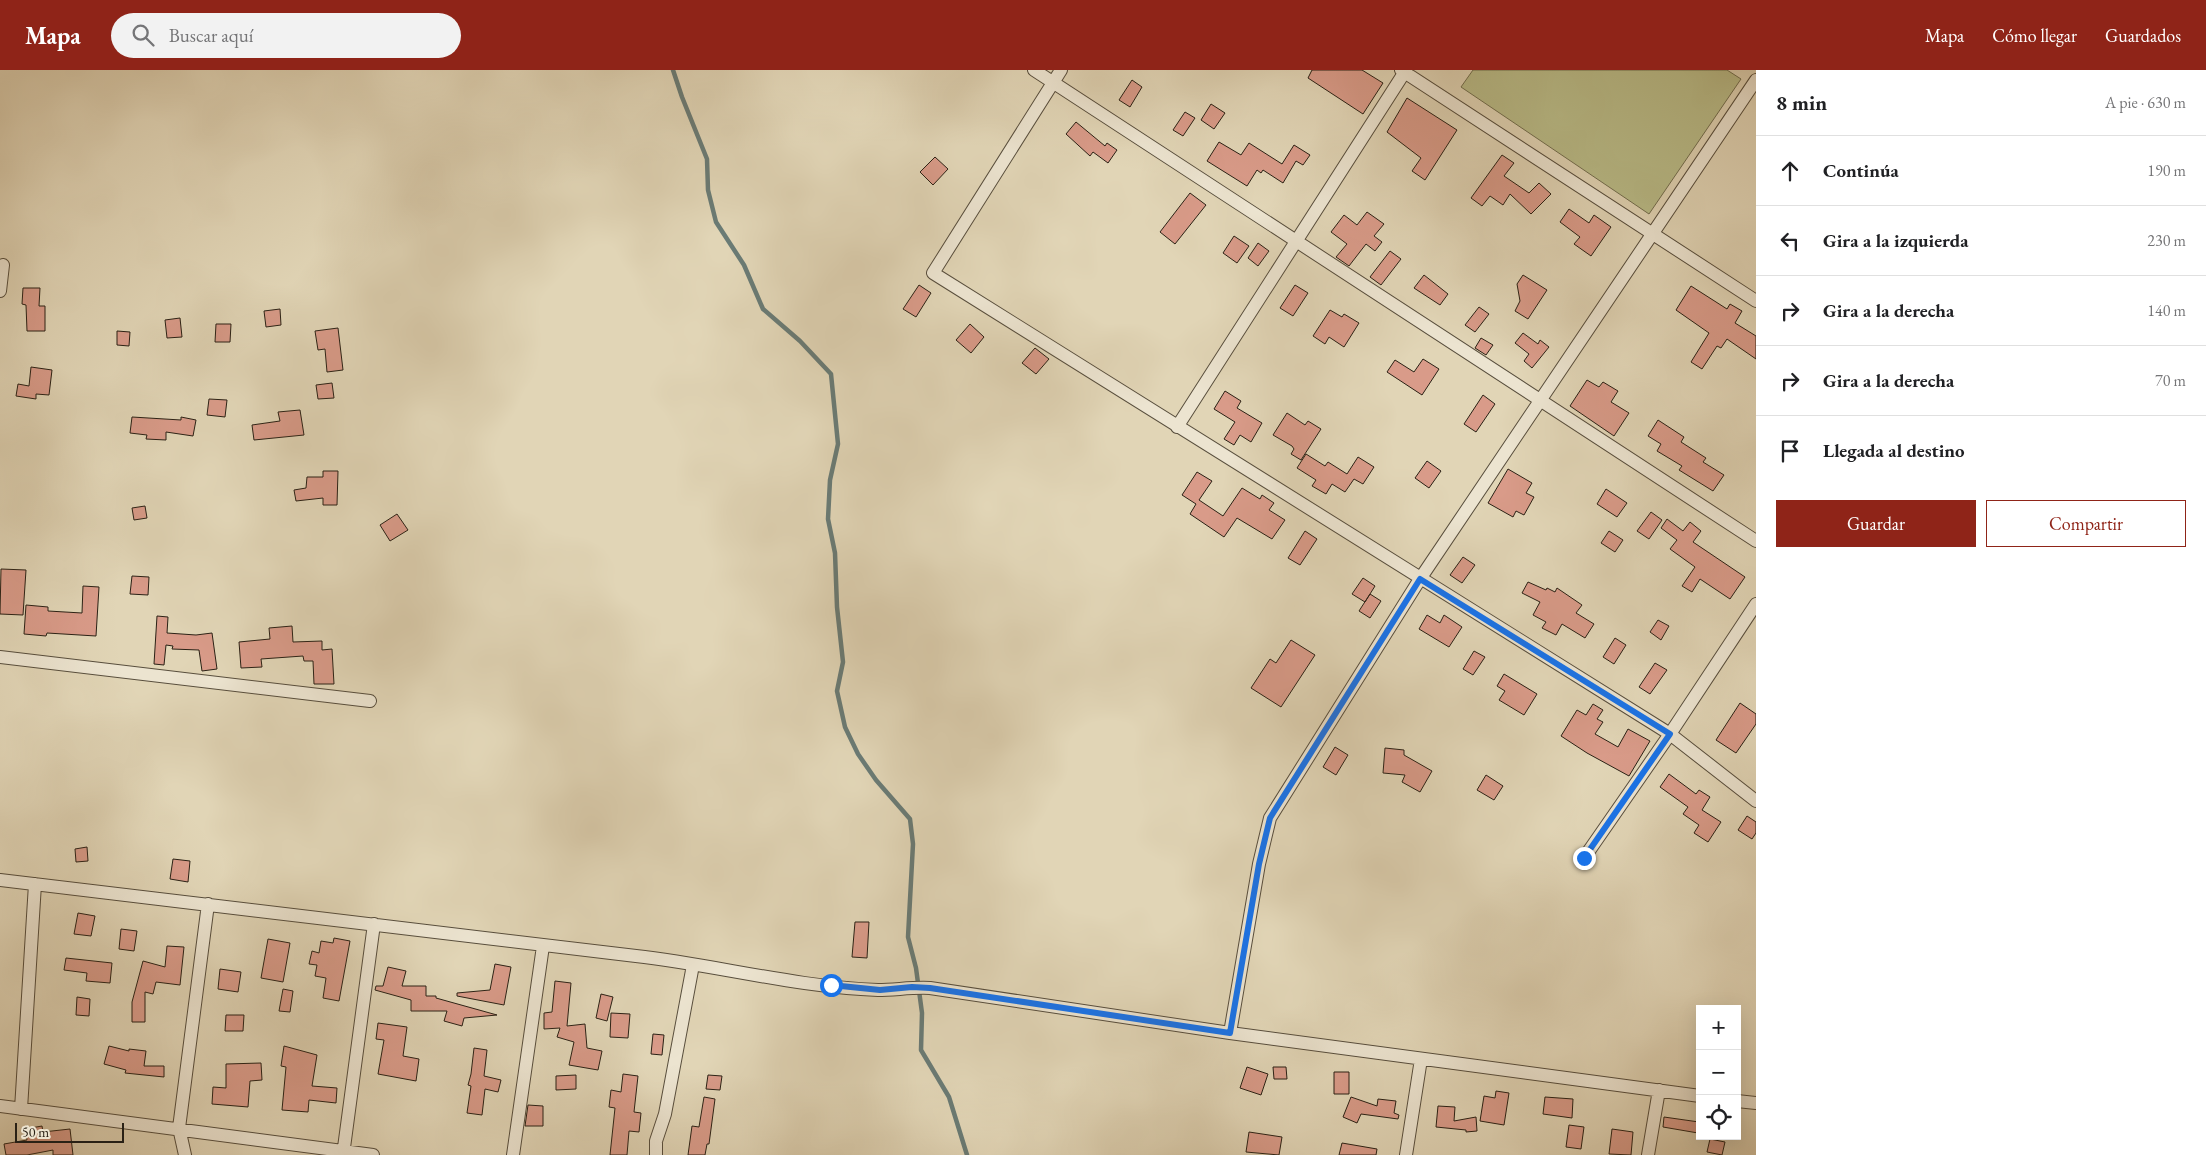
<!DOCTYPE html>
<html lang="es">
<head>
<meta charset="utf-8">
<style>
	body { margin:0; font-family:"EB Garamond",serif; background:#f2f2f2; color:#202124 }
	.controls { position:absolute; right:15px; bottom:15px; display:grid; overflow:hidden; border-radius:0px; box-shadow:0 5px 20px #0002 }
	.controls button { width:45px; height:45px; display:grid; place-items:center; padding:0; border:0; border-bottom:1px solid #e0e0e0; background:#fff; color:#202124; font:25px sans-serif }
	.scale { position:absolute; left:15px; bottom:12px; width:109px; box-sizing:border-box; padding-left:5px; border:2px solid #2a2115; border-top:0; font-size:14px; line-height:18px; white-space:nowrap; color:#2a2115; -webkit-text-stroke:4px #ece4d0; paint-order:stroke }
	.stop { position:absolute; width:15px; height:15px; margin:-11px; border:4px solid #1a73e8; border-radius:50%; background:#fff }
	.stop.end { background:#1a73e8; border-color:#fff; box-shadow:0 1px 5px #0008 }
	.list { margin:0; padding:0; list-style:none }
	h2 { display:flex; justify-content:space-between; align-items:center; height:65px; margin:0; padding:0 20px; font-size:21px }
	h2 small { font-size:16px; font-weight:400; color:#757577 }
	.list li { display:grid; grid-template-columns:32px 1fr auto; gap:15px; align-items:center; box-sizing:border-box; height:70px; padding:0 20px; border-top:1px solid #e0e0e0 }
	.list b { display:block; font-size:19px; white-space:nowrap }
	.list em { font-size:16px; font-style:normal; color:#757577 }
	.actions { display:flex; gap:10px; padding:15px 20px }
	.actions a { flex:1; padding:11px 0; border:1px solid #8f2418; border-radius:0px; text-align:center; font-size:18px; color:#8f2418 }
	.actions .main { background:#8f2418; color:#fff }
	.icon { flex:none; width:28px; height:28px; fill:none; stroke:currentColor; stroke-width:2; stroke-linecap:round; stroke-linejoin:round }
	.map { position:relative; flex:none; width:1756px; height:1085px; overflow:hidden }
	header { display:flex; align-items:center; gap:30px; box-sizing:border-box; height:70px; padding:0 25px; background:#8f2418; color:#fff }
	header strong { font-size:24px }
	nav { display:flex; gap:28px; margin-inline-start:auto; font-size:18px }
	.search { width:350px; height:45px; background:#f2f2f2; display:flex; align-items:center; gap:12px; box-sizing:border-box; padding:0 18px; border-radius:28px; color:#757577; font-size:19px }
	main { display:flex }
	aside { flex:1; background:#fff }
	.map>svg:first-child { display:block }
</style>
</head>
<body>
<header>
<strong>Mapa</strong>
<div class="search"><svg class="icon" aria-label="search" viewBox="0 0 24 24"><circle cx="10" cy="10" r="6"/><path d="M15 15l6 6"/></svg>Buscar aquí</div>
<nav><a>Mapa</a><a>Cómo llegar</a><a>Guardados</a></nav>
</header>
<main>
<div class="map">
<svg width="1756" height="1085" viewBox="0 0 1756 1085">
	<rect width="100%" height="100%" fill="#e1d5b6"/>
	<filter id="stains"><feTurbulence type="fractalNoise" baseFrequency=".004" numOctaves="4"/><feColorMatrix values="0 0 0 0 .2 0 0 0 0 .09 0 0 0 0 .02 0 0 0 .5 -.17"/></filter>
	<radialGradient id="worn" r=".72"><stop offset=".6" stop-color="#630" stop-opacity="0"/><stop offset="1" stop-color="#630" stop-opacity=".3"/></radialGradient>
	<path fill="#b9bc89" stroke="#726e4f" d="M1473,0H1727L1741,9L1649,144L1461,17Z"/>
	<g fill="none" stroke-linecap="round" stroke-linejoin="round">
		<path stroke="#6a7b75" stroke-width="4.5" d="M673,0L682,27L707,89L708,120L716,152L744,195L763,239L800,271L831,304L838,374L830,410L828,449L835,483L837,537L843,592L837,621L845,657L858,684L876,710L910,749L913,774L908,867L916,898L922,943L921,980L949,1027L967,1085"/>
	</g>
	<path fill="#d99b89" stroke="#2a2115" d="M1312,0H1362L1383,13L1363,44L1308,8Z
		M1132,10L1142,17L1130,37L1119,30Z
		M1407,28L1457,60L1425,110L1412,101L1421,88L1387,62Z
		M1211,34L1225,43L1214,59L1201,50Z
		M1185,42L1195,48L1183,66L1173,60Z
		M1076,52L1105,76L1107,73L1117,80L1108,93L1093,82L1090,86L1066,64Z
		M1219,72L1241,85L1249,73L1282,94L1294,75L1310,85L1303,95L1296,91L1283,113L1263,100L1261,103L1257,100L1247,116L1207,91Z
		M1502,85L1514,93L1504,106L1529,123L1539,113L1551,124L1531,144L1510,124L1503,135L1490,126L1482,136L1471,128Z
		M935,87L948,99L933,115L920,102Z
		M1190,123L1206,135L1175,174L1160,162Z
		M1569,139L1589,153L1594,145L1611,157L1591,186L1574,174L1580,167L1560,152Z
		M1367,142L1384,154L1374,166L1382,172L1375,181L1366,174L1349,196L1336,187L1347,174L1331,162L1344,145L1357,155Z
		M1234,166L1249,176L1237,193L1223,183Z
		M1258,173L1269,181L1258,196L1248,188Z
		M1390,181L1401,189L1381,215L1370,207Z
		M1424,205L1448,224L1440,235L1414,218Z
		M1523,205L1547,220L1528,249L1515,241L1520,231L1517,214Z
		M919,215L931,223L916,247L903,239Z
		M1295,215L1308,223L1293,246L1280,238Z
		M1691,216L1727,239L1730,234L1742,241L1735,253L1756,266V289L1727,269L1721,278L1717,276L1702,299L1691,292L1709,263L1676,240Z
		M23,218H40L39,236H45V261H27L26,235L22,234Z
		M1479,237L1489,244L1475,262L1465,255Z
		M280,239L281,255L266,257L264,241Z
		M1330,240L1342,247L1344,244L1359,253L1344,277L1329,267L1325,274L1313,266Z
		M180,248L182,267L167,268L165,250Z
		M216,254H231L230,272H215Z
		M970,254L984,267L971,283L956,270Z
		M338,258L343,300L327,302L325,279L318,280L315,261Z
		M117,261L130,262L129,276L117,275Z
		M1523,263L1538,274L1540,270L1549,277L1532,298L1524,291L1529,284L1515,273Z
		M1481,268L1493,275L1486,285L1475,278Z
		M1035,278L1049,289L1036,304L1022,293Z
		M1423,289L1439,299L1422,325L1387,302L1395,290L1414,302Z
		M31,297L52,300L49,325L36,324V329L16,326L18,314L29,316Z
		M1587,310L1599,317L1603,312L1618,321L1611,332L1629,343L1614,366L1570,336Z
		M332,313L334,328L318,329L316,315Z
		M1225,321L1241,331L1237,338L1262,353L1251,372L1240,365L1234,375L1224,369L1235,352L1214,339Z
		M1483,325L1495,334L1476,362L1464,354Z
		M209,329L227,330L225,347L207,345Z
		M300,340L304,365L254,370L252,355L280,351L278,342Z
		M1287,343L1305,355L1308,351L1321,359L1301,390L1291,384L1294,379L1292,376L1273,365Z
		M132,347L181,350V347L196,350L193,366L166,362V370L146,369L147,365L130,363Z
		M1658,350L1684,367L1681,372L1706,388L1703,392L1724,405L1713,421L1679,400L1682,396L1657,381L1661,374L1648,366Z
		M1306,384L1325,396L1328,392L1347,404L1358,387L1374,397L1363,414L1354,409L1345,422L1332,414L1326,424L1312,416L1316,410L1297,398Z
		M1427,391L1441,401L1429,418L1415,408Z
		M1508,399L1532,413L1526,423L1534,427L1524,445L1516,441L1513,447L1488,433Z
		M323,401H338L337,435H323V428L296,431L294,420L306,418L307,407H323Z
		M1197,402L1212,411L1199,430L1223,446L1242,418L1260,429L1262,425L1274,433L1269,440L1285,450L1272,469L1237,448L1224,467L1190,444L1196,434L1182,425Z
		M1606,419L1627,433L1617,447L1597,434Z
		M145,436L147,448L134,450L132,438Z
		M1651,442L1662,450L1649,469L1637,461Z
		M397,444L408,460L390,471L380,455Z
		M1667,449L1683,461L1690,452L1701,461L1693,472L1745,507L1730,529L1700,509L1692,522L1682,516L1695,497L1670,479L1677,470L1661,458Z
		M1305,461L1317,469L1300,495L1288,488Z
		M1609,461L1623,470L1615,482L1601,473Z
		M1463,487L1475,495L1462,513L1450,505Z
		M1,499L26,500L23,545L0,544Z
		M132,506L149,507L148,525L130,524Z
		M1363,508L1375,516L1365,532L1352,524Z
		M1528,512L1546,520L1547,518L1555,522L1557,518L1582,535L1576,543L1594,554L1585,568L1562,554L1556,565L1542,558L1546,552L1533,545L1540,532L1522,523Z
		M83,516L99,517L96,566L47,563L46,566L24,564L26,535L48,537V541L82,543Z
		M1370,524L1381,531L1370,548L1359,541Z
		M1427,545L1440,553L1444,545L1462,557L1449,577L1419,559Z
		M157,546L168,547L167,563L196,565L212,563L217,599L202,601L199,580L172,579L173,576L166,575L164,595L154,594Z
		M1658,550L1669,556L1661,570L1650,562Z
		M292,556L293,572L322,571V580L332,579L334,614H314L313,591H304L303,586L261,589L262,597L241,598L239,572L270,569L269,558Z
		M1615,568L1626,575L1614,594L1603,587Z
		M1291,570L1315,585L1281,637L1251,618L1270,589L1276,593Z
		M1474,581L1485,587L1473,605L1463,599Z
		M1655,593L1667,600L1650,624L1639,617Z
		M1504,604L1537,624L1524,645L1499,630L1505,621L1497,616Z
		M1740,633L1756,644V654L1736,683L1716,670Z
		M1593,634L1603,640L1597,649L1603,652L1595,664L1618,677L1628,659L1650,671L1629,706L1587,683L1561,666L1577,640L1586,645Z
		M1335,677L1348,685L1336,705L1323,697Z
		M1385,678L1404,680V685L1432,701L1420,722L1402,712L1405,705L1383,703Z
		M1669,704L1696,724L1699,720L1710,727L1702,740L1721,752L1708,772L1694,763L1699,755L1683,744L1688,737L1660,717Z
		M1486,705L1503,716L1494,730L1477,720Z
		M1747,746L1756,752V763L1752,769L1738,760Z
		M87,777L88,791L76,792L75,779Z
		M173,789L190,791L188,812L170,809Z
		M78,843L95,846L91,866L74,864Z
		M855,852H869L867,888L852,887Z
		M121,859L137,861L134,881L119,879Z
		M334,868L350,871L339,931L323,928L326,908L315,906L317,895L309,894L312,881L319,883L321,871L333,873Z
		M268,869L290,873L283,912L261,908Z
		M167,876L184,877L180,915L156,912L153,924L145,922V952H132V932L143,891L165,897Z
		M66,888L112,893L110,913L86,911L87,903L64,900Z
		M495,894L511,897L504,935L457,926V923L490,920Z
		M388,897L406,901L402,916H426V926H436V928L497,945L464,948L462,956L444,951L447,941H411V930L375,920L376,916H383Z
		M220,899L241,902L238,922L218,919Z
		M555,911L571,913L567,956L585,954L587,978L602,981L598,1000L569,995L574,972L557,967L560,958L544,959V943L552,942Z
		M283,919L293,921L290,942L279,941Z
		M601,924L613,927L607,951L596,948Z
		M77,927L90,929L89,946L76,945Z
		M611,943L630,944L628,968L610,967Z
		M226,945H244L243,961H225Z
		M378,953L407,957L403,986L419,989L416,1011L378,1004L384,970L376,969Z
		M653,964L664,965L662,985L651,984Z
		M109,976L129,981V979L146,981L144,996H164V1007L125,1003L126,1000L104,994Z
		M284,976L317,985L312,1016L337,1018L336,1033L309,1030L308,1042L282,1040L286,997L281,996Z
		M474,978L487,980L484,1006L501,1010L498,1022L485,1019L482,1045L467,1043L471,1016L468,1015L471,1004Z
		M261,993L262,1010L250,1011L248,1037L212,1034L213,1017L226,1018V994Z
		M1247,997L1268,1004L1261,1025L1240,1018Z
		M1273,997H1286L1287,1009H1274Z
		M1334,1002H1349V1024H1334Z
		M623,1004L638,1006L634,1042L641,1043L639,1062L629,1061L627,1085H610L615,1038L609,1037L611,1020L621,1022Z
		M576,1005V1019L556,1020V1006Z
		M708,1005L722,1006L720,1020L706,1019Z
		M1496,1021L1509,1023L1504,1055L1480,1051L1484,1026L1495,1028Z
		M704,1027L715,1029L709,1074H707L705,1085H688L692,1056L699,1057Z
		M1351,1027L1377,1036L1378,1029L1396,1031L1394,1043L1399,1045L1398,1049L1361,1044L1357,1053L1343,1047Z
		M1545,1027L1573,1029L1572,1048L1543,1044Z
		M528,1035L543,1036V1056H525Z
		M1438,1036L1455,1037L1454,1051L1476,1047L1477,1061L1466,1062V1060L1436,1057Z
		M1664,1047L1699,1052L1698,1063L1663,1057Z
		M1569,1055L1584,1057L1581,1079L1566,1077Z
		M42,1056L43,1062L70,1059L73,1085H53V1080L27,1085H6L4,1074L27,1070L25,1059Z
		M1612,1059L1633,1062L1631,1085L1609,1084Z
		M1249,1062L1282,1067L1279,1085L1246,1082Z
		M1710,1069L1725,1072L1722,1085L1707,1082Z
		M1342,1073L1377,1079L1376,1085H1339Z"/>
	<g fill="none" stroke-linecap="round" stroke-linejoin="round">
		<g stroke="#584e3d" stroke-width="14">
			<path id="minor" d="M1034,0L1756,471
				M1061,0L933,203L1670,664L1756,731
				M1401,0L1756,231
				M0,221L3,195
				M1177,357L1406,0
				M0,587L370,631
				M1584,788L1670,664L1756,534
				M0,810C212,835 424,861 636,886C716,895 796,917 878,920C895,920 912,917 930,918L1230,963L1700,1026
				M1230,963L1259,794L1270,748L1420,509L1756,10
				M1737,1031L1756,1033
				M0,1036L373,1085
				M21,1039L35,814
				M185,1085L179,1058L208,834
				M343,1085L374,854
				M513,1085L543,876
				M656,1085V1071L665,1044L693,895
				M1406,1085L1421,989
				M1648,1085L1659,1020"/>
		</g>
		<use href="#minor" stroke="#ece4d0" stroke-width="12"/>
	</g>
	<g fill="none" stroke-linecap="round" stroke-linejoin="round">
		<path stroke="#1a73e8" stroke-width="6" d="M831,915L880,920L912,917L930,918L1230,963L1259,794L1270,748L1420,509L1670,664L1584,788"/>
	</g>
	<rect width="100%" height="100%" filter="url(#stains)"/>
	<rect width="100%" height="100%" fill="url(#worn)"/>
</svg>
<div class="controls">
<button>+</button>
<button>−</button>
<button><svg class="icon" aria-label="locate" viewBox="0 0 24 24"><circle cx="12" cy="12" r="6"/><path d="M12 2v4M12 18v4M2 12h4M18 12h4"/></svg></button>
</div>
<div class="scale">50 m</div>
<div class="stop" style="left:831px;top:915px"></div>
<div class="stop end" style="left:1584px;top:788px"></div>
</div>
<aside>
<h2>8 min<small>A pie · 630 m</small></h2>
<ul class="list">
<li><svg class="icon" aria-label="ahead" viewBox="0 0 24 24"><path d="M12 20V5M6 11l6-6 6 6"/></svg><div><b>Continúa</b></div><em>190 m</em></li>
<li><svg class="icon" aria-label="left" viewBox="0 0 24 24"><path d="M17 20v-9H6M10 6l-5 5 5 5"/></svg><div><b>Gira a la izquierda</b></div><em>230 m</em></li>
<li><svg class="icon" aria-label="right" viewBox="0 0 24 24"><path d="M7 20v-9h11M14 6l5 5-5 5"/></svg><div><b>Gira a la derecha</b></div><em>140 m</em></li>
<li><svg class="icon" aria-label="right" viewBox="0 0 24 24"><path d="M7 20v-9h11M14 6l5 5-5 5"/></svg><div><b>Gira a la derecha</b></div><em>70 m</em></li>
<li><svg class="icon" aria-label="arrive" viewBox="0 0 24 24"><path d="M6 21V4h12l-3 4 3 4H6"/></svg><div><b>Llegada al destino</b></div></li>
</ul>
<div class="actions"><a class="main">Guardar</a><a>Compartir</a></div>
</aside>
</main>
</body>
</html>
